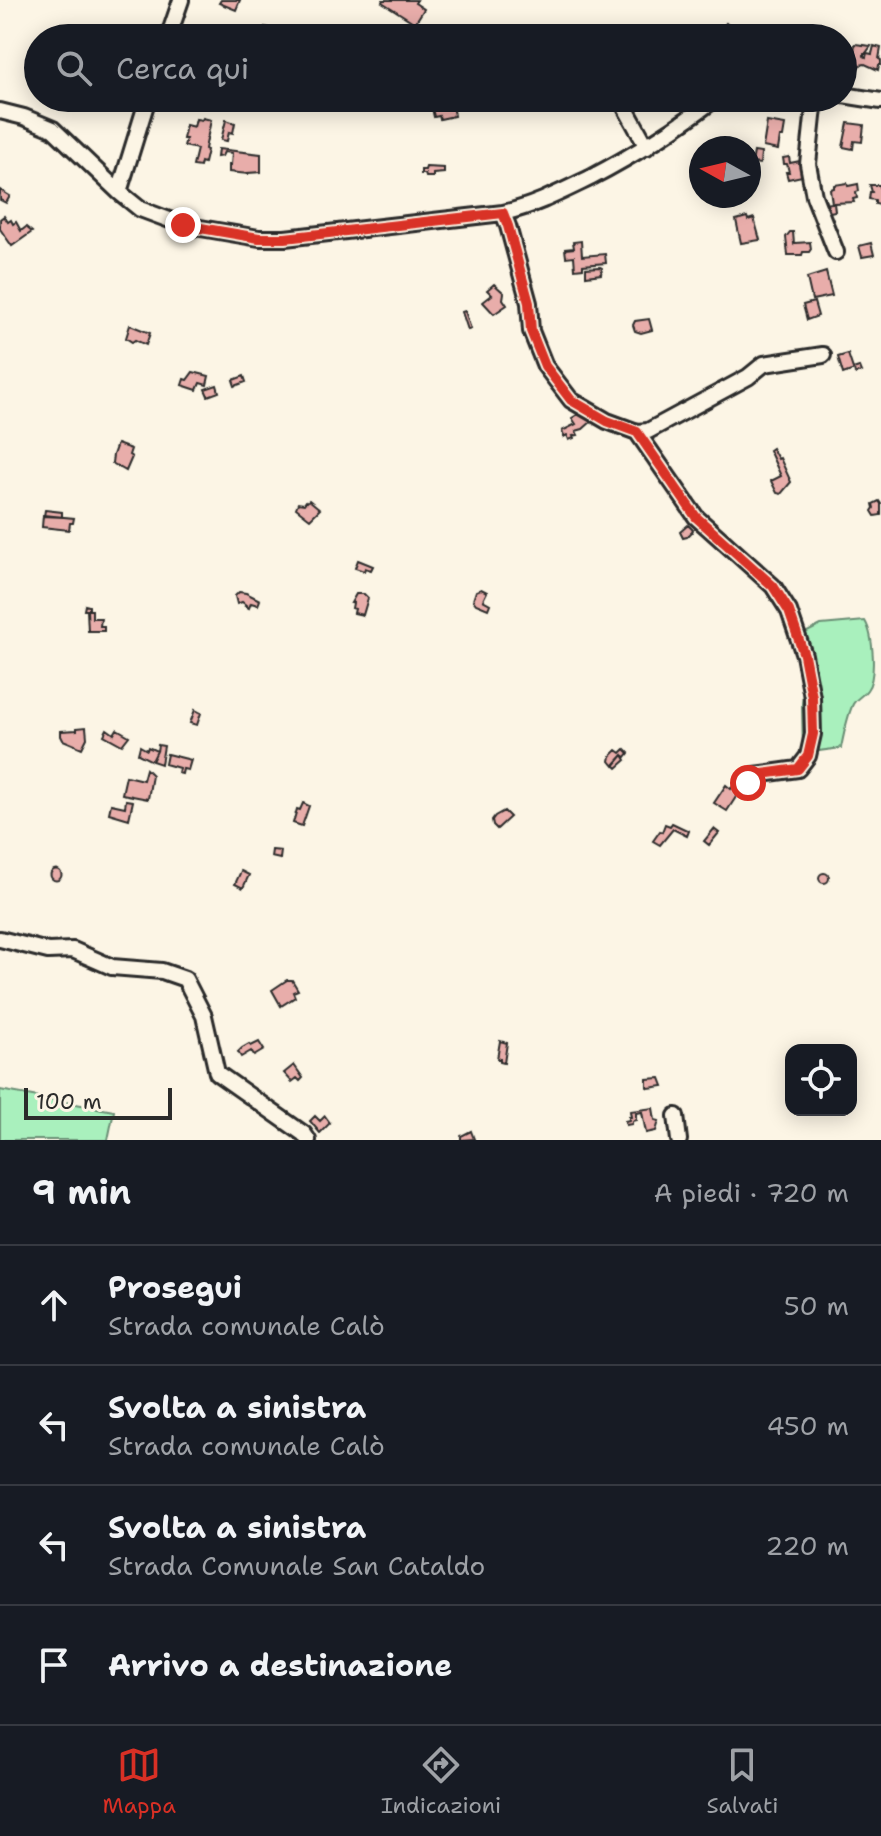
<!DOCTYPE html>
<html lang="it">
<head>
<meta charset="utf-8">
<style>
	body { margin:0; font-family:"Shantell Sans",sans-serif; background:#242831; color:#f1f3f6 }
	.controls { position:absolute; right:24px; bottom:24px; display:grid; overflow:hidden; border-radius:16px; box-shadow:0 4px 20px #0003 }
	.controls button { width:72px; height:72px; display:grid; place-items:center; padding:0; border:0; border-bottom:2px solid #363941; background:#171b24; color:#f1f3f6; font:40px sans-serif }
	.compass { position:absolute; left:689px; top:136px; width:72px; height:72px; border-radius:50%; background:#171b24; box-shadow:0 4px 20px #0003; rotate:278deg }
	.scale { position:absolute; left:24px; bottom:20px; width:148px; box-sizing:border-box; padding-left:8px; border:4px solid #2b2b2b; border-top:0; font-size:22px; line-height:28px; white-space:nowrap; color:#2b2b2b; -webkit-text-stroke:6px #fcf5e5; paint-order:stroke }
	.stop { position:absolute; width:24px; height:24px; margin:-18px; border:6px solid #d93025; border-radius:50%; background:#fff }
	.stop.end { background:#d93025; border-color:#fff; box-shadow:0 2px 8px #0008 }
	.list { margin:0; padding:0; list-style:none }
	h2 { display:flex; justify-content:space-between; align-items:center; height:104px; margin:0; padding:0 32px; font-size:34px }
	h2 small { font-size:26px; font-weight:400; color:#9ea1a6 }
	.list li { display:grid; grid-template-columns:52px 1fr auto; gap:24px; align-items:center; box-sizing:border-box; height:120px; padding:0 32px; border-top:2px solid #363941 }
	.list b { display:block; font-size:30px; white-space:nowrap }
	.list p { margin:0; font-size:26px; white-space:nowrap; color:#9ea1a6 }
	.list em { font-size:26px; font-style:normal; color:#9ea1a6 }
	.icon { flex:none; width:44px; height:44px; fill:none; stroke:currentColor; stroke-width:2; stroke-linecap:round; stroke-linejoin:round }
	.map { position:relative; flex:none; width:881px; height:1140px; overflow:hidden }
	.search { position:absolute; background:#171b24; box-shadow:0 4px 20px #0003; left:24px; right:24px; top:24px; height:88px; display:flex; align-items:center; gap:20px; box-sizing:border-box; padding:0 28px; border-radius:44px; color:#9ea1a6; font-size:30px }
	.sheet { height:584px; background:#171b24 }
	nav { display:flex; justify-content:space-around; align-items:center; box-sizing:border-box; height:112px; border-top:2px solid #363941; background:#171b24; font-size:22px; color:#9ea1a6 }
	nav a { display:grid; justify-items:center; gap:4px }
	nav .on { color:#d93025 }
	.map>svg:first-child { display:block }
</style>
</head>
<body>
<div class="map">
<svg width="881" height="1140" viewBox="0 0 881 1140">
	<rect width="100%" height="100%" fill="#fcf5e5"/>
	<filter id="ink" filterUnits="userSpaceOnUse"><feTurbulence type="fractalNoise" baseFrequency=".0125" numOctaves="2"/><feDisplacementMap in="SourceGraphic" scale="16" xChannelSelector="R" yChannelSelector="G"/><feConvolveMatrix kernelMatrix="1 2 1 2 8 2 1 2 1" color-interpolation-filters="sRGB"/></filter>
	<g filter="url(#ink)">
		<path fill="#a9f0bd" stroke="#6a8e74" stroke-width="2" d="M865,621C873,634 877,677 867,690C863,696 857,697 853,704C847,717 844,733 841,748L803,753L802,704L804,677L795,638L821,625Z
			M0,1090L114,1111L108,1140H0Z"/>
		<path fill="#e8adaa" stroke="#2b2b2b" stroke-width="2" d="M221,0H240L236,10L219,3Z
			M383,0H417L415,3L424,9L415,23L382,2Z
			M726,23L735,31L729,38H725L718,33Z
			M265,27L278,30L277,38H262Z
			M794,28L805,34L803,38H789Z
			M855,44L871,46L866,53H864V56L866,57L867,53L872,54L874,46L881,48L879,59L881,60V65H879L878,70L865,64L860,65L857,70L851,66L854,61L853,60Z
			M452,104L454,116L440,119L439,116L434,117L432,108Z
			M203,118L211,120L205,149L207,150L204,163L201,162L200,167L193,166L197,149L184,146L186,139H183L186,125L194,127L196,119L202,120Z
			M226,120L235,123L233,133L229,132L227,141L221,140Z
			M767,122L785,125L783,137H780L778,150L763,147Z
			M848,123L864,125L862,142L854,141L853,149L843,147Z
			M218,149L261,154V172L248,173V174L229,172V165H231L232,153L224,152L222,156L217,157Z
			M754,152L761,153L760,164L752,163Z
			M789,157L790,163L800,161L801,169L803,170L802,176L788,179L786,172H789L787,164H784L783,158Z
			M426,167L444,168V173L433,174V177H426L425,174H421V170H425Z
			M847,183L848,186L858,184L859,191L856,192L857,198L853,199L854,202L834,203L835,211L825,213L824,204L832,203L830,189L834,188V185Z
			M870,185H880L881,205L875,204V200L869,199L870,192H872Z
			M0,190L10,196L6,203L0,200Z
			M4,216L8,222L11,220L13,224L16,222L21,231L26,227L32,232L12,246L0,229V219Z
			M747,217L748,220L754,218L760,240L741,243L736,220Z
			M790,232H793L794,244L795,243L810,242L811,249L809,252H803L802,255H788L786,237Z
			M581,241L582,256L605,254L606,263L583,265V268L575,269L574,256L566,257L565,249L574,248L573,242Z
			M871,243L874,255L862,257L859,246Z
			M600,267L602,268L601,274L586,276V268Z
			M826,272L832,296L812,300L807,278Z
			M494,284L504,293L503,299L507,305L494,314L483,302L492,295L487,290Z
			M814,302L818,316L807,320L803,305Z
			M465,311L471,329L468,330L462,312Z
			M649,319L652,330L641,333L635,331L633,325L635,321Z
			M130,325L150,333L146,345L135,340L132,342L126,338Z
			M848,354L853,369L859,367L861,372L855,374L854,370L843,374L838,357Z
			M193,372L209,376L207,385L200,383L197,390L182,385L184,379L187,380Z
			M244,376L246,382L235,386L233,380Z
			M217,385L219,392L208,396L205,389Z
			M582,412L591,422L583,429L576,431L578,435L573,436L574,438L569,440L567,435L564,437L562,431L576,424L572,418Z
			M117,444L131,449L129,455L132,457L126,471L112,463L113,455Z
			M772,448L778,459L780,458L791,482L781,494L777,493L771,481L781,476L769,450Z
			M309,500L320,509L310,519L296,508L298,503L304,504L306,501L307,502Z
			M879,501L881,504V515L875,516L872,511L874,508L873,504Z
			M45,510L62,512V517L44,516Z
			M43,515L74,518L73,523H70L69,530L42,527Z
			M688,525L693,530L692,532L687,537L683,538L680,532Z
			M358,560L373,566L371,570L365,568L364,571L355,568Z
			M481,589L487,592L483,600L490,604L488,609L476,604L473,600L476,591Z
			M239,592L246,593L260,600L258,605L251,603L249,608L245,606L246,605L242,602L237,604L235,596Z
			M356,594H364L368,598L363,615L354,613L355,609L352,608L353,603H351Z
			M85,605L89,606V610H92V618H101L100,626H104V631H88L87,610H84Z
			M195,710L201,713L197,725L190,723Z
			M86,727L87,738L82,748L63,740L61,736V731L77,730V728Z
			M107,729L114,734L117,729L129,736L122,745L104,735Z
			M158,745L164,746L161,764L152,761L157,751Z
			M140,746L147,750L148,747L157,751L152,761L138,754Z
			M625,749L629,753L626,757L623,755L614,766L610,761L611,756L617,750L621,753Z
			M167,754L191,760L188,770L183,769L182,774L178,773L179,768L165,764Z
			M623,755L626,760L617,768L614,765Z
			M146,769L152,775L148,799L122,794L126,776L143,780Z
			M736,782L743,786L727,811L714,803L726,785L731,789Z
			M126,800L133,801L129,819L109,813L111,804L125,807Z
			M303,803L309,806L302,826L293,823L297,809L300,810Z
			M504,811L510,817L497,829L493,825L492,820L495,816Z
			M672,823L689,831L687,836L673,829L660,845L653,841L660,831L662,832L665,824L670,826Z
			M714,829L719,833L709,845L704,841Z
			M272,850L281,851L280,859L271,857Z
			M50.5 875a5.5 5.5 0 1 1 11 0a5.5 5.5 0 1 1-11 0Z
			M241,871L249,875L243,888L235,884Z
			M819 878a5 5 0 1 1 10 0a5 5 0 1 1-10 0Z
			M287,980H292L298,990L293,992L295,997L281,1006L272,990Z
			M500,1041L507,1043L504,1063L500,1062V1059H497Z
			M259,1042L264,1050L254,1056L251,1051L241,1057L238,1052L242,1048L249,1044L251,1046Z
			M294,1065L303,1078L300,1081L297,1078L292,1082L284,1073Z
			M660,1078L663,1086L649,1088L647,1087V1079Z
			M653,1108L655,1120L659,1121L656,1131L646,1133L642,1112L636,1113V1120L632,1121V1124L626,1125L625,1121L629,1120V1117H631L630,1111Z
			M315,1116L320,1121L325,1116L330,1123L320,1133L310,1121Z
			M471,1131L474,1139L461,1140V1136Z"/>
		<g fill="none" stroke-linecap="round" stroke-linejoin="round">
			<g stroke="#2b2b2b" stroke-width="20">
				<path id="minor" d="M168,38L181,0
					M843,95L881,101
					M620,98L647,147
					M815,98L808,164L814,196L836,252
					M0,111L24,117L53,129L119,192L140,209L183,225L259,238H285L503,213C534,206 561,192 590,178C634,155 676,129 716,98
					M119,192L148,98
					M503,213L508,226L529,303L531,331L545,366L571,400L607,421L637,432L696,517L773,586L789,611L804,655L812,697L813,734L808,756L798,769L755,775L748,783
					M637,432L648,431L748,377L764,364L823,355
					M0,939L48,951L73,950L112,967L162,971L185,979L204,1016L217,1073L304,1134L308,1140
					M676,1116L679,1140"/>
			</g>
			<use href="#minor" stroke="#fcf5e5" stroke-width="14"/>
		</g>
	</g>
	<g fill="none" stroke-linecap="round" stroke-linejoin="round" filter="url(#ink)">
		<path stroke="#d93025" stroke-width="10" d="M183,225L259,238H285L503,213L508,226L529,303L531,331L545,366L571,400L607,421L637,432L696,517L773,586L789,611L804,655L812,697L813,734L808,756L798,769L755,775L748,783"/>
	</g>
</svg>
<div class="controls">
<button><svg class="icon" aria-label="locate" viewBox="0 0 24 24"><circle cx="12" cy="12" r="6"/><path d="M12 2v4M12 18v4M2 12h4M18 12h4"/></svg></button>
</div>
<svg class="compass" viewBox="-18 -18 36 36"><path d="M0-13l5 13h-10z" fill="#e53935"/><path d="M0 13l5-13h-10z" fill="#9ea1a6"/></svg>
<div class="scale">100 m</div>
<div class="stop" style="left:748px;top:783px"></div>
<div class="stop end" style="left:183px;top:225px"></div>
<div class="search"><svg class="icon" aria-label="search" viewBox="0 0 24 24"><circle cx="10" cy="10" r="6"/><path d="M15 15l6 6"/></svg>Cerca qui</div>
</div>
<section class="sheet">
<h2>9 min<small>A piedi · 720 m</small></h2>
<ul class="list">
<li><svg class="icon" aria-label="ahead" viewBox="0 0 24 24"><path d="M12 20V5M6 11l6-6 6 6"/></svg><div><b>Prosegui</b><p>Strada comunale Calò</p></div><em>50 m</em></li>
<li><svg class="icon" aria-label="left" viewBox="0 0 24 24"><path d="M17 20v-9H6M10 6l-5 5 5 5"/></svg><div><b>Svolta a sinistra</b><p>Strada comunale Calò</p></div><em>450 m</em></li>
<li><svg class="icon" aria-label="left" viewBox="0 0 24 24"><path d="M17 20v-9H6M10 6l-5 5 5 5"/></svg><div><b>Svolta a sinistra</b><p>Strada Comunale San Cataldo</p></div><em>220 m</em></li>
<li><svg class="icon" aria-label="arrive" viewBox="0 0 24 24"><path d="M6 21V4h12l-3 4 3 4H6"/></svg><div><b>Arrivo a destinazione</b></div></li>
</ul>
</section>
<nav>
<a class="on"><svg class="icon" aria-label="map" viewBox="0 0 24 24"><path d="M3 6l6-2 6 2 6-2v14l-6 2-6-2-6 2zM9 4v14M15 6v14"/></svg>Mappa</a>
<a><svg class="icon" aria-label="directions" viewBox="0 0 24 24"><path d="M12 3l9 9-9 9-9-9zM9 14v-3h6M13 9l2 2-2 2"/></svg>Indicazioni</a>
<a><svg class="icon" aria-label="saved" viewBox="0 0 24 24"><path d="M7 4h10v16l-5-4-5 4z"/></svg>Salvati</a>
</nav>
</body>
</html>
